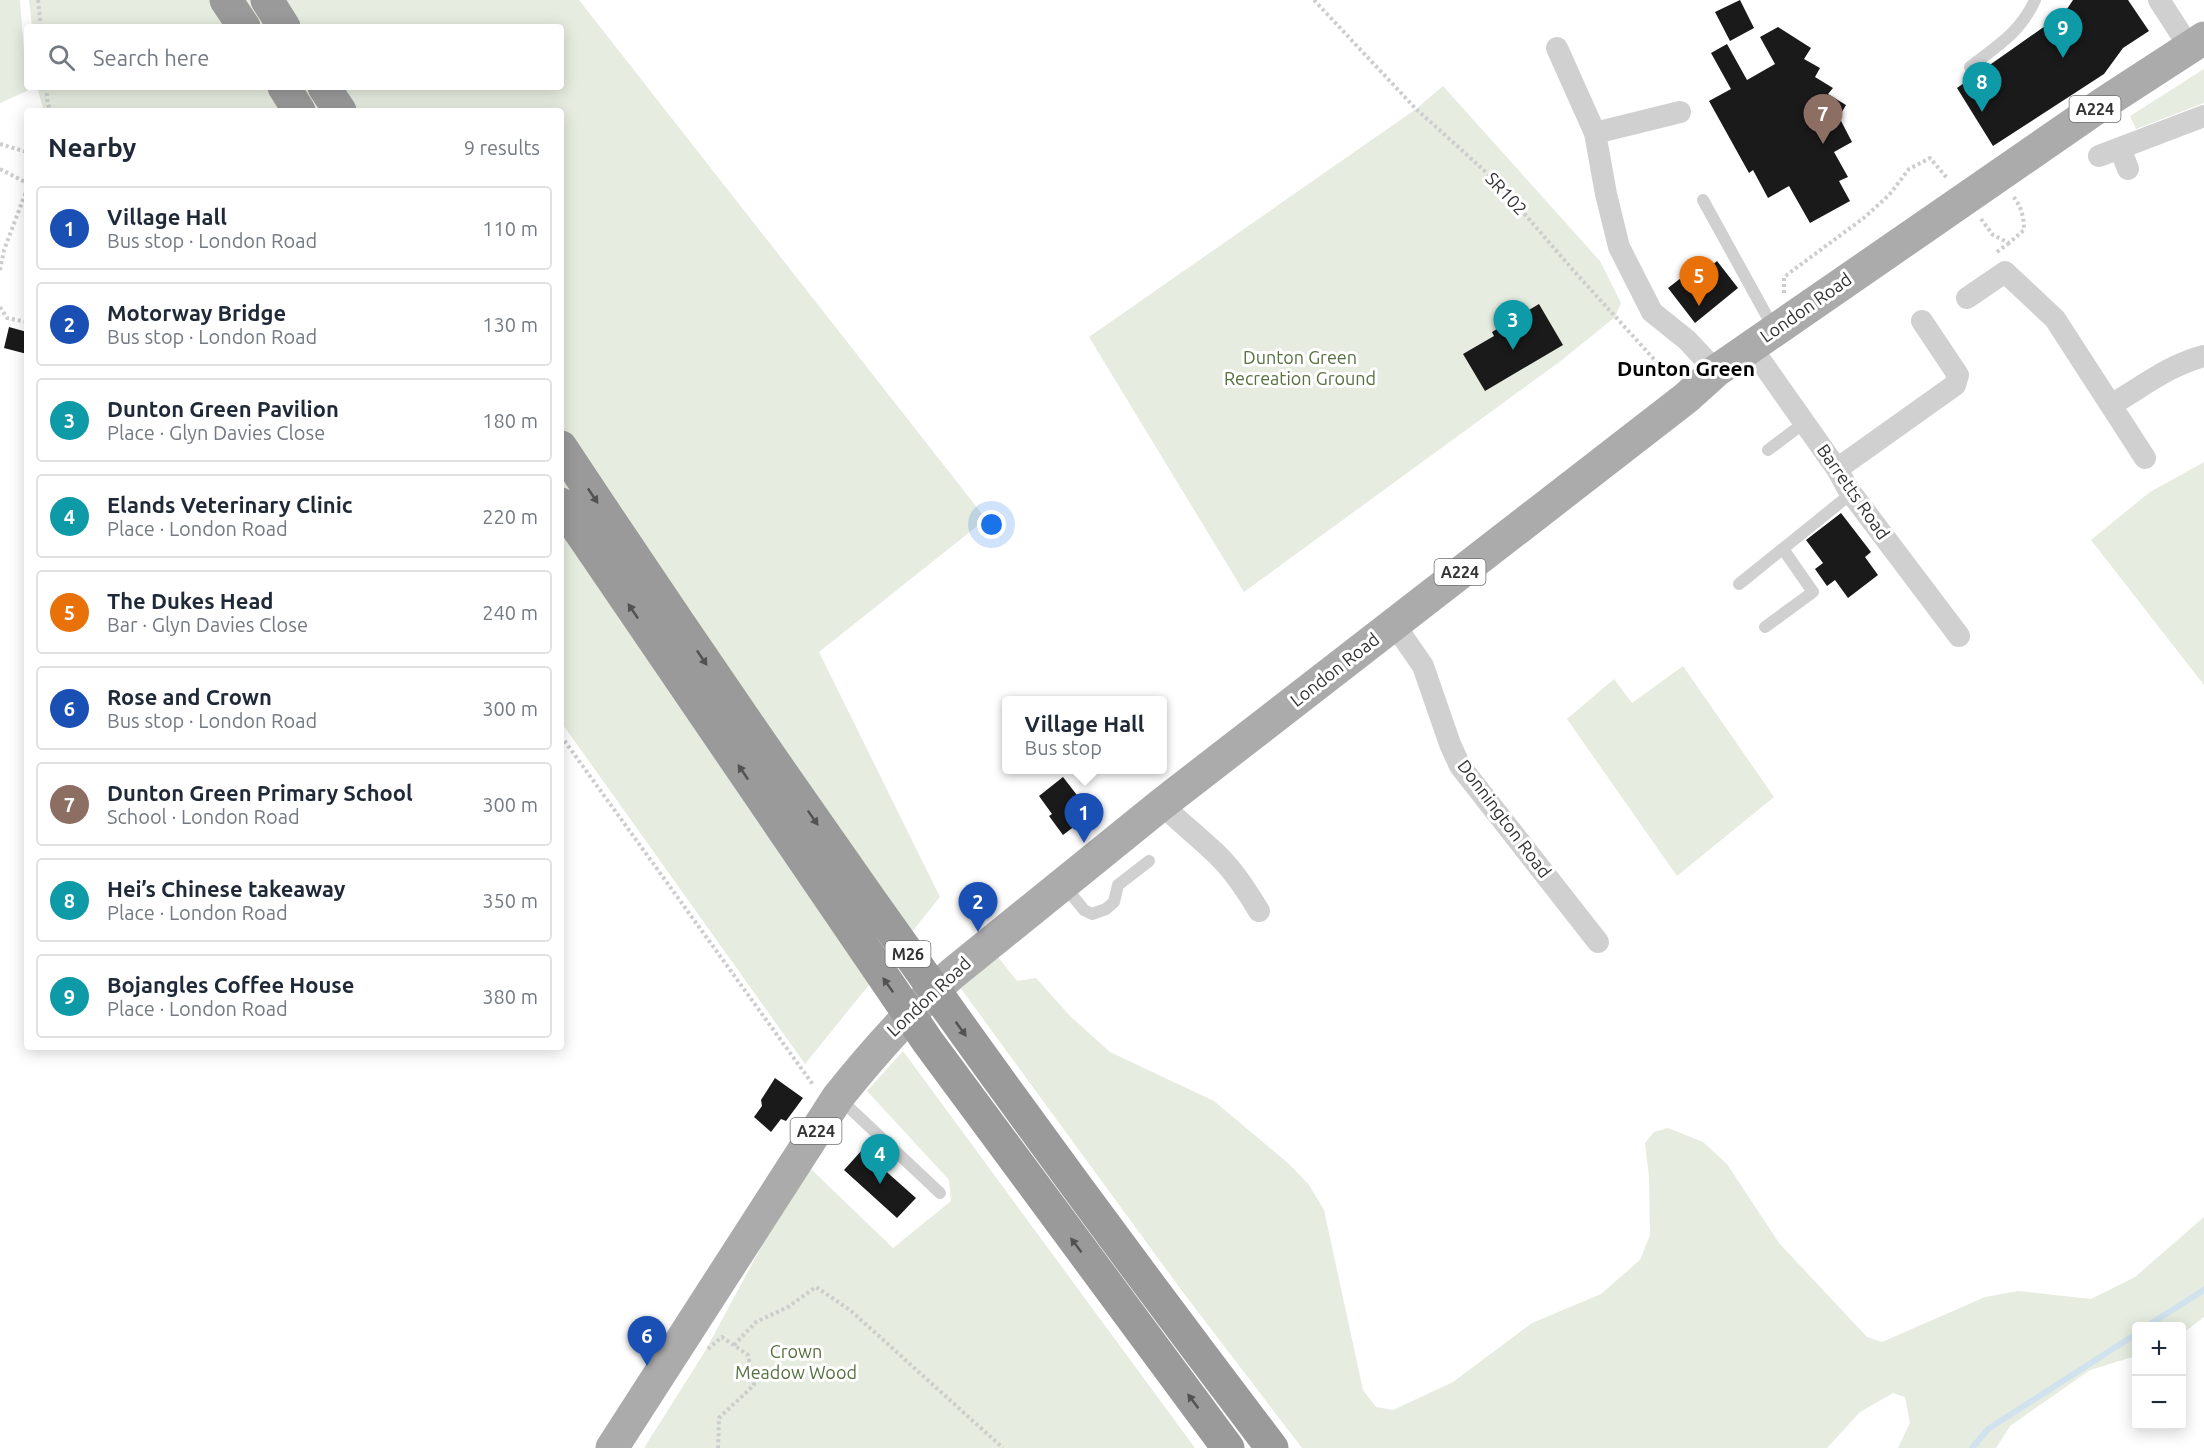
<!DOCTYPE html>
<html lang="en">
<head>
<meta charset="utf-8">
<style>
	body { margin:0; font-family:Ubuntu,sans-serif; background:#f2f2f3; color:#1f2937 }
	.controls { position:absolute; right:18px; bottom:18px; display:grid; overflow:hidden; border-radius:6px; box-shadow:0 3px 15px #0003 }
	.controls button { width:54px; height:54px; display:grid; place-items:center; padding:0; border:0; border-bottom:2px solid #e0e1e3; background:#fff; color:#1f2937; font:30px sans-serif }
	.you { position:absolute; left:992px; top:525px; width:21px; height:21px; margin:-15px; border:4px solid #fff; border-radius:50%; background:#1a73e8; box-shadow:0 0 0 9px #1a73e833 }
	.badge { display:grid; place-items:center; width:39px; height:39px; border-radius:50%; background:#d93025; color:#fff; font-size:20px; font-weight:700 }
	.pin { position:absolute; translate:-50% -50px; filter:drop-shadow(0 2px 3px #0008) }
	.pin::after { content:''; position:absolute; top:32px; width:21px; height:18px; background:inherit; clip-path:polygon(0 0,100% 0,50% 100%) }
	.popup { position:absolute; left:1002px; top:696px; width:165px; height:78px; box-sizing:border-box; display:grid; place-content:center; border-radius:6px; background:#fff; filter:drop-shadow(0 2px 4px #0005); font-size:20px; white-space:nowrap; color:#747a83 }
	.popup b { font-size:22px; color:#1f2937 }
	.popup::after { content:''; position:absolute; left:50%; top:100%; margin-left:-12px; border:12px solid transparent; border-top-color:#fff }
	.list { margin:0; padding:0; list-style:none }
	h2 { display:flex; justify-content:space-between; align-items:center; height:78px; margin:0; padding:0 24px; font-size:26px }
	h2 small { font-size:20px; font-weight:400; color:#747a83 }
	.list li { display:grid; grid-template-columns:39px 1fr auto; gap:18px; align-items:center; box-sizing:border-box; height:84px; margin:0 12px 12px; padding:0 12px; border:2px solid #e0e1e3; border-radius:6px }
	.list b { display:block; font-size:22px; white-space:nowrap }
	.list p { margin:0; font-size:20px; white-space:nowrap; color:#747a83 }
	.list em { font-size:20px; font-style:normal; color:#747a83 }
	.icon { flex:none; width:33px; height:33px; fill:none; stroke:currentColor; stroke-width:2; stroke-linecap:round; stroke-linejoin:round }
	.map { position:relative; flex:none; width:2204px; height:1448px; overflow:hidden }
	.search { position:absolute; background:#fff; box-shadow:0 3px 15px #0003; left:24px; top:24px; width:540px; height:66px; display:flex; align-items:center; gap:15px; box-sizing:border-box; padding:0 21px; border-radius:6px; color:#747a83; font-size:22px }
	.panel { position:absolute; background:#fff; box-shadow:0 3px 15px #0003; left:24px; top:108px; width:540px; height:942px; border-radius:6px }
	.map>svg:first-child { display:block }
</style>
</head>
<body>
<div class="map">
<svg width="2204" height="1448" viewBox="0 0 2204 1448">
	<rect width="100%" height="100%" fill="#fff"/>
	<path fill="#e6ecdf" d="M0,0H20L27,91L0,103Z
		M29,0H579L986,519L819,652L940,897L805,1064L561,722V111H44L38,91L37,87H561V27H32Z
		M2204,69V103L2136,129L2130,116Z
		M1443,86L1600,261L1621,303L1615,317L1562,360L1244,592L1089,337L1416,109Z
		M2204,462V685L2091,540L2150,492Z
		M1683,666L1774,797L1677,876L1567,719L1614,679L1632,703Z
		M994,952L1017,981L1036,978L1070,1016L1110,1052L1214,1101L1289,1164L1309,1185L1324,1210L1363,1390L1376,1407L1393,1410L1453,1382L1532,1323L1601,1294L1640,1260L1650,1235L1649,1177L1645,1143L1654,1132L1668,1128L1703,1142L1727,1164L1779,1243L1867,1337L1882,1342L1985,1297L2018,1291L2091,1299L2135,1277L2204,1217V1317L2182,1334V1326H2136V1356L2090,1370L2010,1426L1996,1448H1898L1910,1423L1905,1397L1893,1393L1860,1412L1827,1448H1302L1182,1291L959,986Z
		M903,1051L1195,1448H644L704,1353L771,1229L811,1169L893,1248L951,1201L949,1180L867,1091Z"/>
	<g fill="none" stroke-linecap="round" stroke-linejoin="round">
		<path stroke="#cfe2ee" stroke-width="6" d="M2147,1326L2204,1290
			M1972,1448L1988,1429L2136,1334"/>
	</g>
	<path fill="#1a1a1a" d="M1740,0L1754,28L1730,41L1715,12Z
		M2073,0H2128L2149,31L2123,48L2104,74L1993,146L1957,88L2065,12Z
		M1778,27L1811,48L1804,59L1820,68L1815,77L1833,88L1828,94L1846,105L1839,117L1852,142L1834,152L1848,177L1839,181L1850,201L1810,223L1789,186L1768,198L1753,170L1749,173L1709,101L1731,89L1711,53L1727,44L1747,80L1775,64L1760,37Z
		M1699,256L1709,268L1717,261L1738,288L1695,323L1668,288L1690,271L1686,266Z
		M1539,304L1563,345L1485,391L1463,354L1494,336L1492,332Z
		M9,327L27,332V354L4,348Z
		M1841,513L1871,552L1865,557L1878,575L1848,598L1835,580L1827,586L1815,569L1823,563L1806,540Z
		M1063,777L1080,799L1073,805L1084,819L1063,835L1049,816L1052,814L1039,796Z
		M775,1078L803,1098L786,1121L781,1119L771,1132L754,1117L762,1106L761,1100Z
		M862,1150L916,1198L897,1218L844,1170Z"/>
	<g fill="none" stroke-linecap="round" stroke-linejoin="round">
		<path stroke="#cdcdcd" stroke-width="4" stroke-dasharray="3 3" stroke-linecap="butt" d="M38,0L41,27
			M1314,0L1416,109L1496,181L1573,270L1671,378
			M46,87L48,105L52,111
			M0,144L27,152
			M0,169L27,183
			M1981,219L1993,235L2009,243L2024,230C2024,217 2021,206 2013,196
			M1997,252L2009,243
			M0,270L4,250L27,189
			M1784,293V277L1865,217L1889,195L1909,169L1930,158L1947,178
			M0,307L7,318L27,322
			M561,736L814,1086
			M734,1345L756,1322L788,1307L816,1287L850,1310L1003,1448
			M708,1349L722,1337L748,1355L754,1385L719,1418L718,1448"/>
		<path stroke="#d0d0d0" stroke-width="12" d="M1970,67C1997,46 2020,33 2035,0
			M1703,200L1774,329
			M1768,450L1804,423
			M1739,584L1852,493
			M1765,627L1813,592L1783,549
			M1063,884L1084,910L1092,914L1106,909L1114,902L1118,885L1149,861
			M840,1099L940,1193"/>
		<path stroke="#d0d0d0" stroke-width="22" d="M2159,0L2190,48
			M1557,48L1595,133L1606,194L1619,247L1652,312L1687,340L1716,371
			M1595,133L1680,112
			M2120,148L2128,169
			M2099,156L2204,116
			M1967,298L2005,272L2055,319L2145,458
			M1751,347L1837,469L1848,489L1959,636
			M2111,405C2142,387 2169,365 2204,356
			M1837,469L1955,385L1958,375L1922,321
			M1394,624L1423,666L1450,744L1460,766L1598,942
			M1162,804C1177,820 1194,833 1210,848C1230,865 1245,888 1259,911"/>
		<path stroke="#ababab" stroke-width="33" d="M612,1448L838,1097C874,1052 909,1012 952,974L1162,804L1686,398L1716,371L2101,105L2204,38"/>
		<path stroke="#9a9a9a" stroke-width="33" d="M226,0L244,27
			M267,0L284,27
			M284,87L299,111
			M324,87L340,111
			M561,447C787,789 1024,1122 1272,1448
			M561,504L928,1042L1228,1448"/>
	</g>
	<defs><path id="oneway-solid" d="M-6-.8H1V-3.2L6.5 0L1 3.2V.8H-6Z" transform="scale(1.5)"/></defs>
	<g fill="#525252">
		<use href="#oneway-solid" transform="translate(593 496) rotate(56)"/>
		<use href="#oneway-solid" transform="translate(633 611) rotate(-124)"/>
		<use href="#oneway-solid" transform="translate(702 658) rotate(56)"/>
		<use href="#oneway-solid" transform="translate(743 772) rotate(-124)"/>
		<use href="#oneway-solid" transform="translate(813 818) rotate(55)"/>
		<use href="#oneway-solid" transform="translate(888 985) rotate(-125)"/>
		<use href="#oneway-solid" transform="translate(961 1029) rotate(54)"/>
		<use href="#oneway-solid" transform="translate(1076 1245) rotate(-127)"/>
		<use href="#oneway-solid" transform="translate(1193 1401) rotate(-127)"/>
	</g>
	<g text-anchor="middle" stroke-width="6" stroke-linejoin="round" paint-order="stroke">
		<g fill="#fff" stroke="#707070" stroke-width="1.5">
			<rect x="2069.5" y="96" width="51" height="26" rx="4.5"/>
			<rect x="1434.5" y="559" width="51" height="26" rx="4.5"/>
			<rect x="885.5" y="941" width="45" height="26" rx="4.5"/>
			<rect x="790.5" y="1118" width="51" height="26" rx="4.5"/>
		</g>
		<g font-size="16" font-weight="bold" fill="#333">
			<text x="2095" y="115">A224</text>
			<text x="1460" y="578">A224</text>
			<text x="908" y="960">M26</text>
			<text x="816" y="1137">A224</text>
		</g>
		<g font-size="18" fill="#333" stroke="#fff">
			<text transform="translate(1506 194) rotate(47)" y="6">SR102</text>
			<text transform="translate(1806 308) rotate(-35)" y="6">London Road</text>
			<text transform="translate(1853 492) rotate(55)" y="6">Barretts Road</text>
			<text transform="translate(1335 670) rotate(-38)" y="6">London Road</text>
			<text transform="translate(1504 819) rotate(53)" y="6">Donnington Road</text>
			<text transform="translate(929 997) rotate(-43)" y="6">London Road</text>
		</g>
		<g font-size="18" fill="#56703f" stroke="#fff">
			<text x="1300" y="364">Dunton Green<tspan x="1300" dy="21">Recreation Ground</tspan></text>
			<text x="796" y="1358">Crown<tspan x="796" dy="21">Meadow Wood</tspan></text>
		</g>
		<g font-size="21" font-weight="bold" fill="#000" stroke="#fff">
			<text x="1686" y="376">Dunton Green</text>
		</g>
	</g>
</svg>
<div class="controls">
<button>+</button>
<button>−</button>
</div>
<div class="you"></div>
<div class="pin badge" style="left:1084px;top:843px;background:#1a4fb4">1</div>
<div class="popup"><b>Village Hall</b>Bus stop</div>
<div class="pin badge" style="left:978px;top:932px;background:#1a4fb4">2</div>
<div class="pin badge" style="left:1513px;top:350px;background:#0f9aa8">3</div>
<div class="pin badge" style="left:880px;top:1184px;background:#0f9aa8">4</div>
<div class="pin badge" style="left:1699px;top:306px;background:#e8710a">5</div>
<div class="pin badge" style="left:647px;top:1366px;background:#1a4fb4">6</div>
<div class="pin badge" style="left:1823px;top:144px;background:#8d6e63">7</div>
<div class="pin badge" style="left:1982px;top:112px;background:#0f9aa8">8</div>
<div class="pin badge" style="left:2063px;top:58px;background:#0f9aa8">9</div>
<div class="search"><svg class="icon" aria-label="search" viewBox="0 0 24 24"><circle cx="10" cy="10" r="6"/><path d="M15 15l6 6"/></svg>Search here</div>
<section class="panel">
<h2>Nearby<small>9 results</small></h2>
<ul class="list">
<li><span class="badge" style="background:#1a4fb4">1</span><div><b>Village Hall</b><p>Bus stop · London Road</p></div><em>110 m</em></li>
<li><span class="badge" style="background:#1a4fb4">2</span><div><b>Motorway Bridge</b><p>Bus stop · London Road</p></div><em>130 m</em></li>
<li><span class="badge" style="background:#0f9aa8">3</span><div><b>Dunton Green Pavilion</b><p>Place · Glyn Davies Close</p></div><em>180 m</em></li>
<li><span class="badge" style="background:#0f9aa8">4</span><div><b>Elands Veterinary Clinic</b><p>Place · London Road</p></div><em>220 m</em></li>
<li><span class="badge" style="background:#e8710a">5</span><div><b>The Dukes Head</b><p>Bar · Glyn Davies Close</p></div><em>240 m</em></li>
<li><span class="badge" style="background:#1a4fb4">6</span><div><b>Rose and Crown</b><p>Bus stop · London Road</p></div><em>300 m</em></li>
<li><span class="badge" style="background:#8d6e63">7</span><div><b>Dunton Green Primary School</b><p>School · London Road</p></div><em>300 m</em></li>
<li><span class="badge" style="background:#0f9aa8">8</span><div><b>Hei’s Chinese takeaway</b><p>Place · London Road</p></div><em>350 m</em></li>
<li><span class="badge" style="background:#0f9aa8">9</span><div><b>Bojangles Coffee House</b><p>Place · London Road</p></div><em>380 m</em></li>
</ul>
</section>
</div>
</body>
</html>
